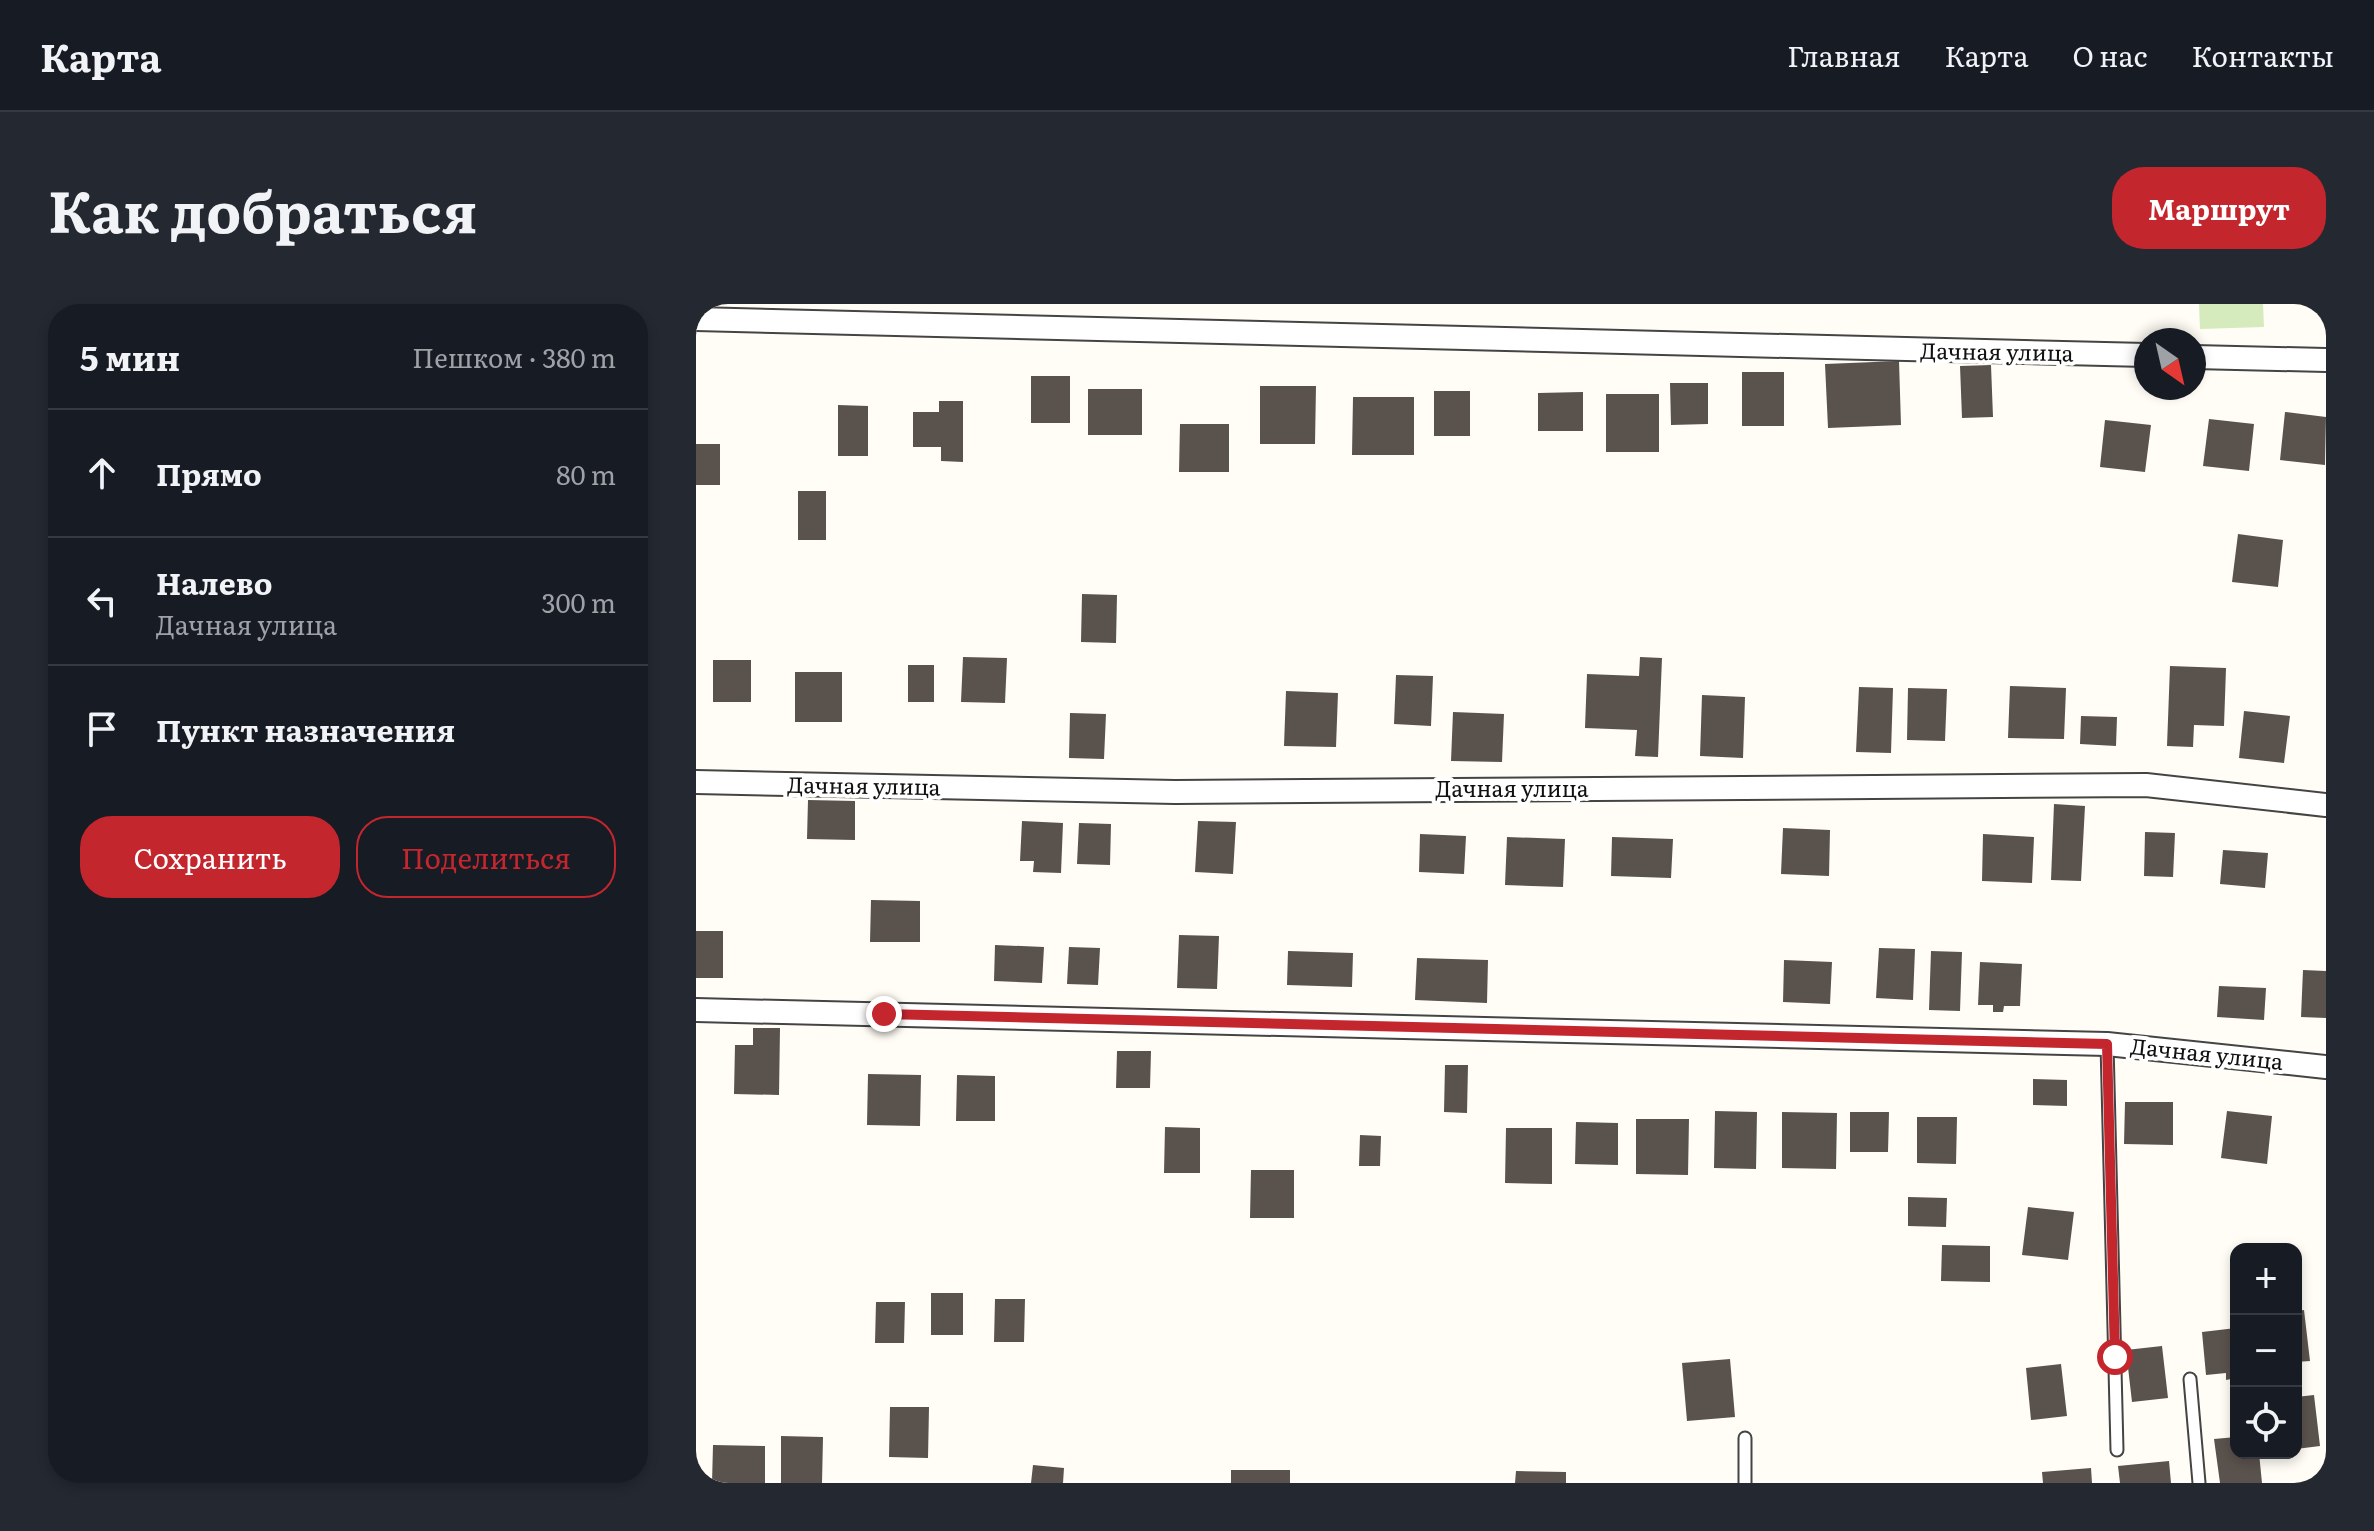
<!DOCTYPE html>
<html lang="ru">
<head>
<meta charset="utf-8">
<style>
	body { margin:0; font-family:Literata,serif; background:#242831; color:#f1f3f6 }
	.controls { position:absolute; right:24px; bottom:24px; display:grid; overflow:hidden; border-radius:16px; box-shadow:0 4px 12px #0003 }
	.controls button { width:72px; height:72px; display:grid; place-items:center; padding:0; border:0; border-bottom:2px solid #363941; background:#171b24; color:#f1f3f6; font:40px sans-serif }
	.compass { position:absolute; left:1438px; top:24px; width:72px; height:72px; border-radius:50%; background:#171b24; box-shadow:0 4px 12px #0003; rotate:146deg }
	.stop { position:absolute; width:24px; height:24px; margin:-18px; border:6px solid #c4262e; border-radius:50%; background:#fff }
	.stop.end { background:#c4262e; border-color:#fff; box-shadow:0 2px 8px #0008 }
	.list { margin:0; padding:0; list-style:none }
	h2 { display:flex; justify-content:space-between; align-items:center; height:104px; margin:0; padding:0 32px; font-size:34px }
	h2 small { font-size:26px; font-weight:400; color:#9ea1a6 }
	.list li { display:grid; grid-template-columns:52px 1fr auto; gap:24px; align-items:center; box-sizing:border-box; height:128px; padding:0 32px; border-top:2px solid #363941 }
	.list b { display:block; font-size:30px; white-space:nowrap }
	.list p { margin:0; font-size:26px; white-space:nowrap; color:#9ea1a6 }
	.list em { font-size:26px; font-style:normal; color:#9ea1a6 }
	.actions { display:flex; gap:16px; padding:24px 32px }
	.actions a { flex:1; padding:18px 0; border:2px solid #c4262e; border-radius:32px; text-align:center; font-size:28px; color:#c4262e }
	.actions .main { background:#c4262e; color:#fff }
	.icon { flex:none; width:44px; height:44px; fill:none; stroke:currentColor; stroke-width:2; stroke-linecap:round; stroke-linejoin:round }
	.map { position:relative; flex:none; width:1630px; height:1179px; overflow:hidden; border-radius:32px }
	header { display:flex; align-items:center; gap:48px; box-sizing:border-box; height:112px; padding:0 40px; background:#171b24; border-bottom:2px solid #363941 }
	header strong { font-size:38px }
	nav { display:flex; gap:44px; margin-inline-start:auto; font-size:28px }
	.intro { display:flex; align-items:center; justify-content:space-between; box-sizing:border-box; height:192px; padding:0 48px }
	h1 { margin:0; font-size:56px }
	.button { padding:20px 36px; border-radius:32px; background:#c4262e; color:#fff; font-size:28px; font-weight:700 }
	main { display:flex; gap:48px; padding:0 48px }
	aside { flex:1; background:#171b24; border-radius:32px; box-shadow:0 4px 12px #0003 }
	.map>svg:first-child { display:block }
</style>
</head>
<body>
<header>
<strong>Карта</strong>
<nav><a>Главная</a><a>Карта</a><a>О нас</a><a>Контакты</a></nav>
</header>
<div class="intro"><h1>Как добраться</h1><a class="button">Маршрут</a></div>
<main>
<aside>
<h2>5 мин<small>Пешком · 380 m</small></h2>
<ul class="list">
<li><svg class="icon" aria-label="ahead" viewBox="0 0 24 24"><path d="M12 20V5M6 11l6-6 6 6"/></svg><div><b>Прямо</b></div><em>80 m</em></li>
<li><svg class="icon" aria-label="left" viewBox="0 0 24 24"><path d="M17 20v-9H6M10 6l-5 5 5 5"/></svg><div><b>Налево</b><p>Дачная улица</p></div><em>300 m</em></li>
<li><svg class="icon" aria-label="arrive" viewBox="0 0 24 24"><path d="M6 21V4h12l-3 4 3 4H6"/></svg><div><b>Пункт назначения</b></div></li>
</ul>
<div class="actions"><a class="main">Сохранить</a><a>Поделиться</a></div>
</aside>
<div class="map">
<svg width="1630" height="1179" viewBox="0 0 1630 1179">
	<rect width="100%" height="100%" fill="#fffdf5"/>
	<path fill="#d5ebbd" d="M1503,0H1567L1568,23L1504,25Z"/>
	<path fill="#5a524d" d="M1203,57L1205,121L1132,124L1129,60Z
		M1295,61L1297,113L1266,114L1264,62Z
		M1046,68H1088V122H1046Z
		M335,72H374V119H335Z
		M974,79H1012V120L975,121Z
		M564,82H620L619,140H564Z
		M392,85H446V131H392Z
		M738,87H774V132H738Z
		M887,88V127H842V89Z
		M910,90H963V148H910Z
		M657,93H718V151H656Z
		M243,97H267V158L245,157V143H217V108H243Z
		M142,101L172,102V152H142Z
		M1589,108L1630,113L1629,161L1584,156Z
		M1513,115L1558,120L1553,167L1507,162Z
		M1409,116L1455,121L1449,168L1404,163Z
		M484,120H533V168H483Z
		M0,140H24V181H0Z
		M102,187H130V236H102Z
		M1542,230L1587,236L1582,283L1536,278Z
		M386,290L421,291L420,339L385,338Z
		M267,353L311,354L309,399L265,398Z
		M944,353L966,354L962,453L939,452L941,426L889,424L891,370L943,372Z
		M17,356H55V398H17Z
		M212,361H238V398H212Z
		M1474,362L1530,364L1528,422L1498,421L1497,443L1471,442Z
		M99,368H146V418H99Z
		M700,371L737,372L735,422L698,420Z
		M1314,382L1370,384L1368,435L1312,434Z
		M1163,383L1197,384L1195,449L1160,448Z
		M1212,384L1251,385L1249,437L1211,436Z
		M590,387L642,389L640,443L588,442Z
		M1006,391L1049,393L1047,454L1004,452Z
		M1548,407L1594,412L1588,459L1543,454Z
		M757,408L808,410L806,458L755,457Z
		M374,409L410,410L408,455L373,454Z
		M1385,412L1421,413L1420,442L1384,440Z
		M112,496L159,497V536L111,535Z
		M1358,500L1389,502L1385,577L1355,576Z
		M326,517L367,519L365,569L337,568L338,557H324Z
		M502,517L540,518L537,570L499,568Z
		M383,519L415,520L414,561L381,560Z
		M1087,524L1134,526L1133,572L1085,570Z
		M1449,528L1479,529L1477,573L1448,572Z
		M724,530L770,532L768,570L723,568Z
		M1287,530L1338,533L1336,579L1286,577Z
		M811,533L869,535L867,583L809,581Z
		M916,533L977,535L975,574L915,572Z
		M1527,546L1572,549L1569,584L1524,580Z
		M175,596L224,597V638H174Z
		M0,627H27V674H0Z
		M483,631L523,632L521,685L481,684Z
		M299,641L348,643L346,679L298,677Z
		M373,643L404,644L402,681L371,680Z
		M1183,644L1219,645L1217,696L1180,694Z
		M592,647L657,649L656,683L591,681Z
		M1235,647L1266,648L1264,707L1233,706Z
		M721,654L792,656L791,699L719,696Z
		M1088,656L1136,658L1134,700L1087,698Z
		M1284,658L1326,660L1324,702H1308L1307,708H1297V701H1282Z
		M1607,666L1630,667V714L1605,713Z
		M1523,682L1570,684L1568,716L1521,713Z
		M57,724H84L83,791L38,790L39,741H57Z
		M421,747H455L454,784H420Z
		M749,761H772L771,809L748,808Z
		M172,770L225,771L224,822L171,821Z
		M261,771L299,772V817H260Z
		M1337,775L1371,776V802L1337,801Z
		M1429,798H1477V841L1428,840Z
		M1019,807L1061,808L1060,865L1018,864Z
		M1531,807L1576,812L1571,860L1525,854Z
		M1086,808L1141,809L1140,865L1086,864Z
		M1154,808H1193L1192,848H1154Z
		M1221,813H1261L1260,860L1221,859Z
		M940,815H993L992,871L940,870Z
		M880,818L922,819V861L879,860Z
		M469,823L504,824V869H468Z
		M810,824H856V880L809,879Z
		M664,831L685,832L684,862H663Z
		M555,866H598V914H554Z
		M1212,893L1251,894L1250,923L1212,922Z
		M1332,903L1378,908L1372,956L1326,951Z
		M1246,941L1294,942V978L1245,977Z
		M235,989H267V1031H235Z
		M299,995H329L328,1038H298Z
		M180,998H209L208,1039H179Z
		M1608,1006L1614,1057L1600,1058V1007Z
		M1540,1024V1074L1530,1076V1069L1510,1071L1506,1028Z
		M1466,1042L1472,1094L1436,1098L1430,1046Z
		M1034,1055L1039,1113L991,1117L986,1059Z
		M1365,1060L1371,1112L1335,1116L1330,1064Z
		M1618,1091L1624,1142L1600,1145V1093Z
		M194,1103H233L232,1154L193,1153Z
		M85,1132L127,1133L126,1179H85Z
		M1540,1133V1149H1563L1566,1179H1524L1518,1135Z
		M17,1141L69,1142V1179H16Z
		M1473,1157L1475,1179H1424L1422,1162Z
		M337,1161L368,1164L367,1179H335Z
		M1395,1164L1396,1179H1347L1346,1168Z
		M535,1166H594V1179H535Z
		M820,1167L870,1168V1179H819Z"/>
	<g fill="none" stroke-linecap="round" stroke-linejoin="round">
		<g stroke="#444" stroke-width="15">
			<path id="service" d="M1411,740L1421,1146
				M1494,1075L1503,1179
				M1049,1179V1134"/>
		</g>
		<g stroke="#444" stroke-width="26">
			<path id="minor" d="M0,15L1450,51
				M1498,53L1630,56
				M0,478L479,488L1450,481L1630,501
				M0,706L1411,740L1630,763"/>
		</g>
		<use href="#service" stroke="#fff" stroke-width="11"/>
		<use href="#minor" stroke="#fff" stroke-width="22"/>
	</g>
	<g fill="none" stroke-linecap="round" stroke-linejoin="round">
		<path stroke="#c4262e" stroke-width="10" d="M188,710L1411,740L1419,1053"/>
	</g>
	<g text-anchor="middle" stroke-width="8" stroke-linejoin="round" paint-order="stroke">
		<g font-size="22" fill="#111" stroke="#fff">
			<text transform="translate(1301 48) rotate(1)" y="8">Дачная улица</text>
			<text transform="translate(168 482) rotate(1)" y="8">Дачная улица</text>
			<text x="816" y="493">Дачная улица</text>
			<text transform="translate(1511 750) rotate(6)" y="8">Дачная улица</text>
		</g>
	</g>
</svg>
<div class="controls">
<button>+</button>
<button>−</button>
<button><svg class="icon" aria-label="locate" viewBox="0 0 24 24"><circle cx="12" cy="12" r="6"/><path d="M12 2v4M12 18v4M2 12h4M18 12h4"/></svg></button>
</div>
<svg class="compass" viewBox="-18 -18 36 36"><path d="M0-13l5 13h-10z" fill="#e53935"/><path d="M0 13l5-13h-10z" fill="#9ea1a6"/></svg>
<div class="stop" style="left:1419px;top:1053px"></div>
<div class="stop end" style="left:188px;top:710px"></div>
</div>
</main>
</body>
</html>
